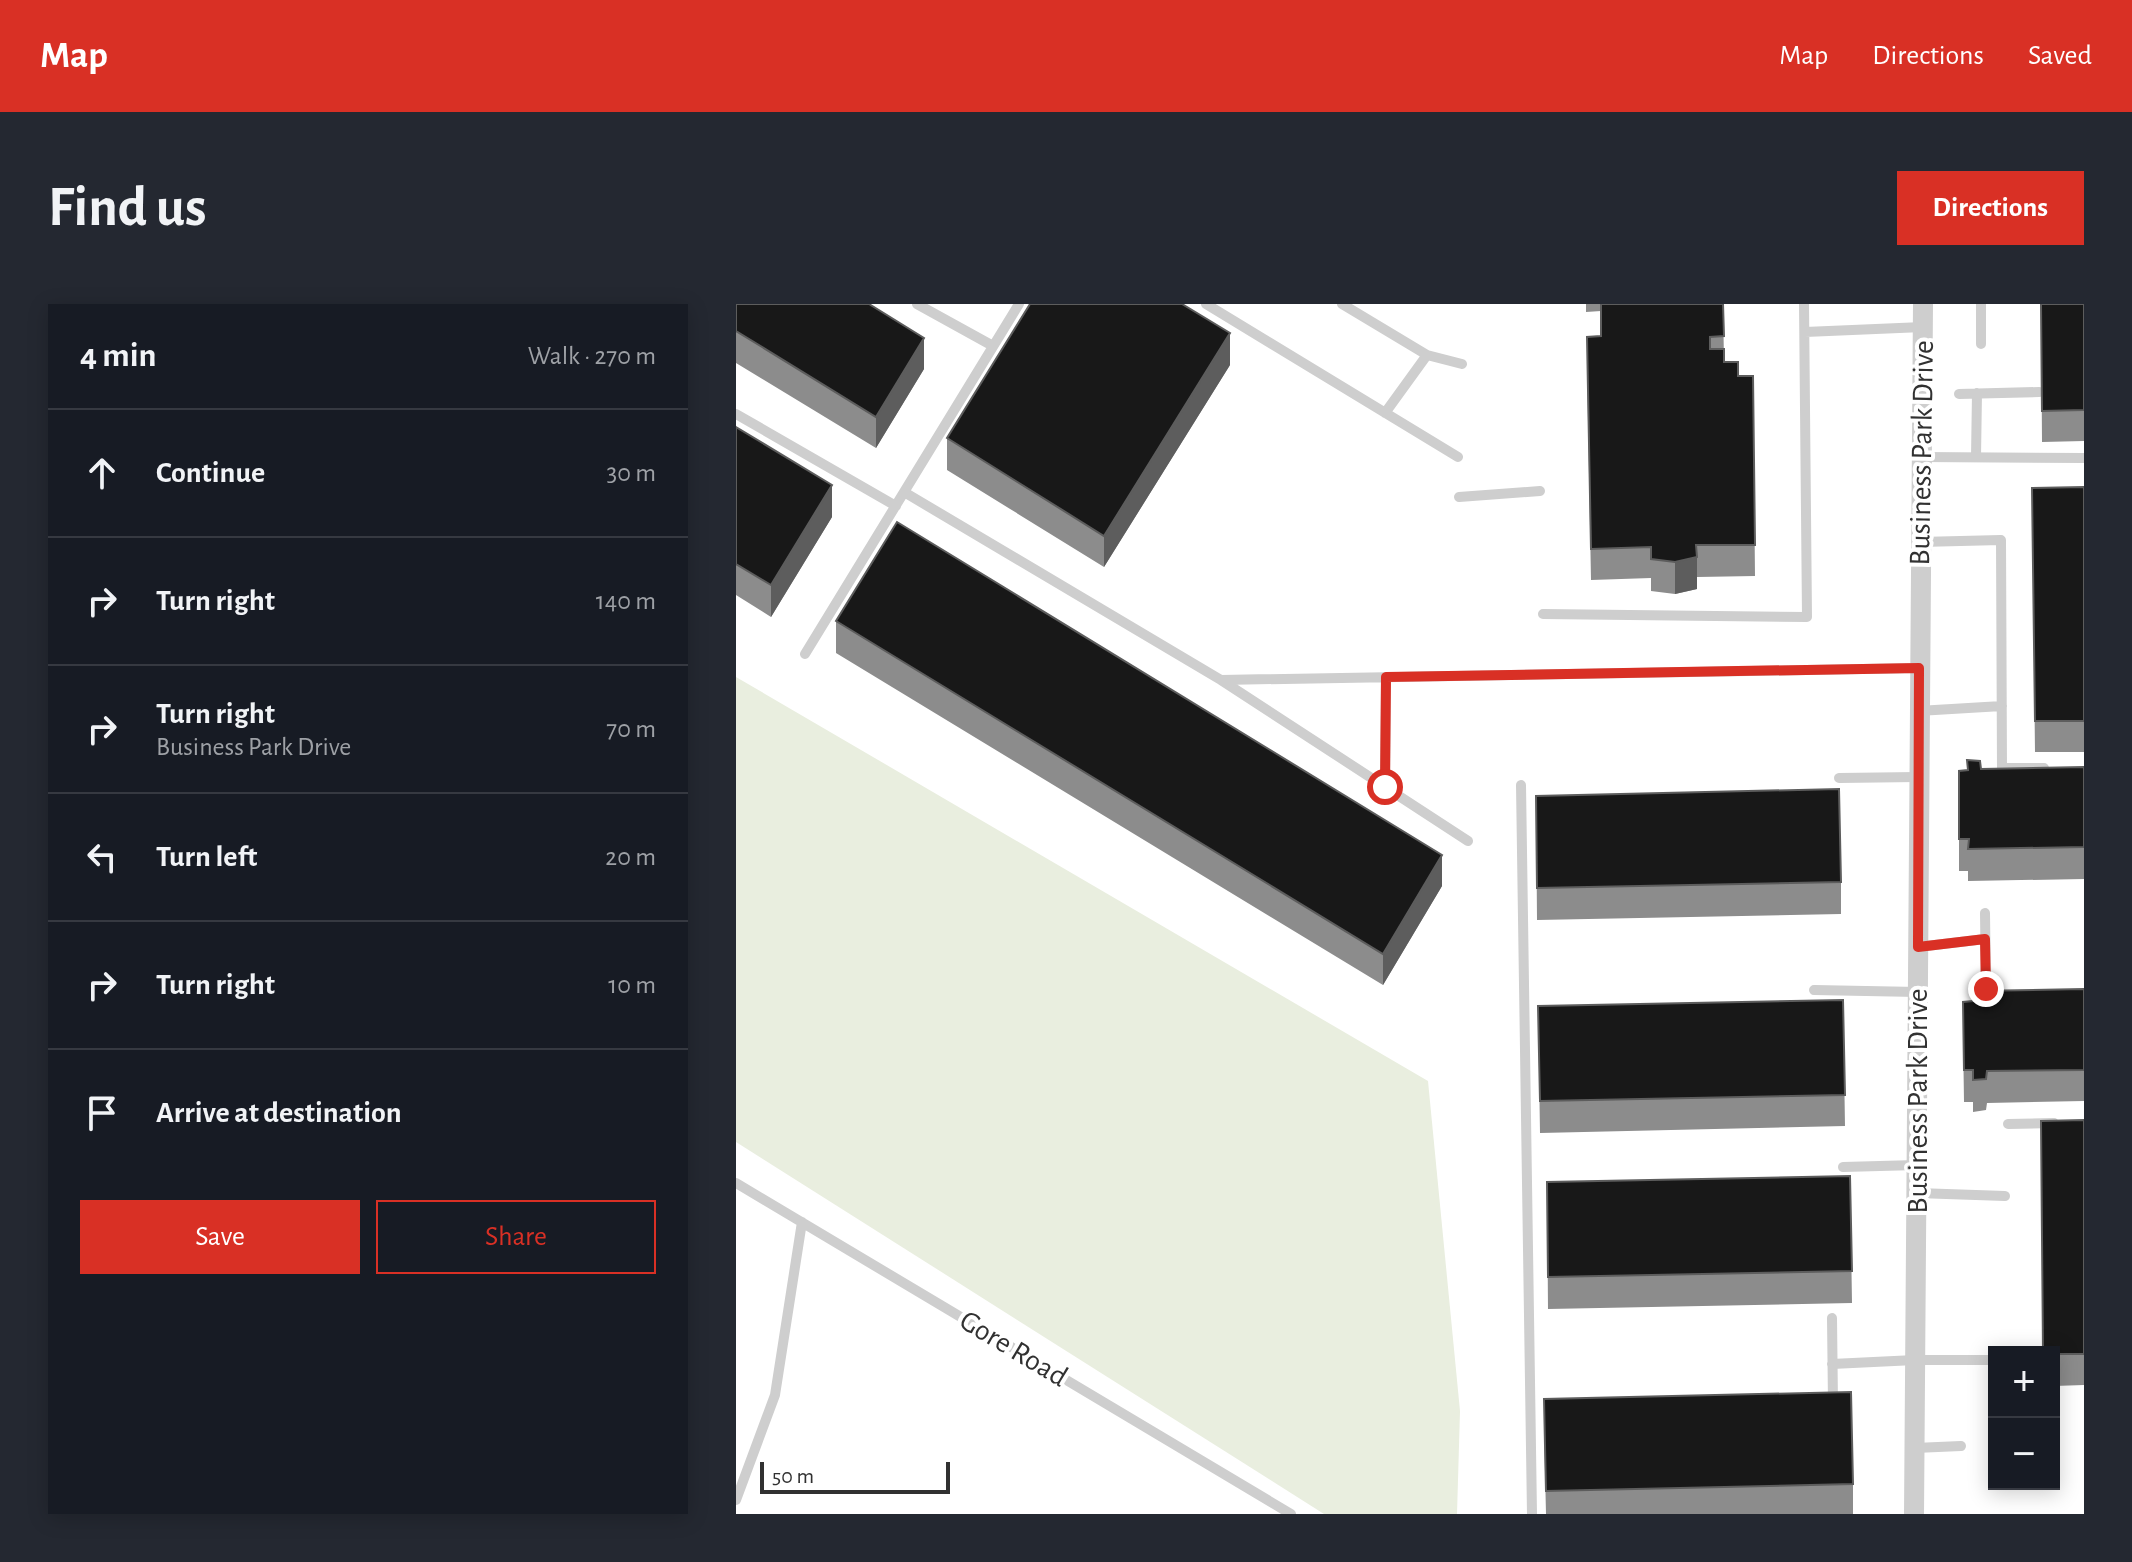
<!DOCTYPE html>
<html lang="en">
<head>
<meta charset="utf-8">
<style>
	body { margin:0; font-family:"Alegreya Sans",sans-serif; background:#242831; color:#f1f3f6 }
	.controls { position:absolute; right:24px; bottom:24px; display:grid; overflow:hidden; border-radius:0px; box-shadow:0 4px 20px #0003 }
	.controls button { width:72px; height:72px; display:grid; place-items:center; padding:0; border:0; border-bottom:2px solid #363941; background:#171b24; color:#f1f3f6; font:40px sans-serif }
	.scale { position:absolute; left:24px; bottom:20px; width:190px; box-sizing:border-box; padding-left:8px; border:4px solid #313131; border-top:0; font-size:22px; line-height:28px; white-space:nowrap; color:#313131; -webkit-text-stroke:6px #fff; paint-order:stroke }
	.stop { position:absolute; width:24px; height:24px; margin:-18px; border:6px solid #d93025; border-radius:50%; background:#fff }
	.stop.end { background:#d93025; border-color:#fff; box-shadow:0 2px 8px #0008 }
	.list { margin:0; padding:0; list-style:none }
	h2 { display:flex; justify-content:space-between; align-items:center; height:104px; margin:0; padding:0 32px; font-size:34px }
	h2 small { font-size:26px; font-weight:400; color:#9ea1a6 }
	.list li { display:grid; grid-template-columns:52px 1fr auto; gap:24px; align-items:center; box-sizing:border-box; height:128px; padding:0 32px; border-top:2px solid #363941 }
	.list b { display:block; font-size:30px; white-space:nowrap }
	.list p { margin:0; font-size:26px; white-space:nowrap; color:#9ea1a6 }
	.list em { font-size:26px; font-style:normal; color:#9ea1a6 }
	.actions { display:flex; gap:16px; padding:24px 32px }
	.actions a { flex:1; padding:18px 0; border:2px solid #d93025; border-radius:0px; text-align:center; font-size:28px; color:#d93025 }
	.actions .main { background:#d93025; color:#fff }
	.icon { flex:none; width:44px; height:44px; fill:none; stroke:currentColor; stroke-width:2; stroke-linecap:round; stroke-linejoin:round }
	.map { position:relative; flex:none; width:1348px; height:1210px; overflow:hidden; border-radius:0px }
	header { display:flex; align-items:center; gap:48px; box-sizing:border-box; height:112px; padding:0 40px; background:#d93025; color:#fff }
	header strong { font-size:38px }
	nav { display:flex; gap:44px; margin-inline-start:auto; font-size:28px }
	.intro { display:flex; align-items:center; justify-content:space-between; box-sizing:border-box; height:192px; padding:0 48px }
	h1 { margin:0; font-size:56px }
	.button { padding:20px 36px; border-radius:0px; background:#d93025; color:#fff; font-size:28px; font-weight:700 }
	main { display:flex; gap:48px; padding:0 48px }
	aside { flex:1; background:#171b24; border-radius:0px; box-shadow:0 4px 20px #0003 }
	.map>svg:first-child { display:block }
</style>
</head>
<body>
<header>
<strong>Map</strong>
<nav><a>Map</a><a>Directions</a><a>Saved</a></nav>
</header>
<div class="intro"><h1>Find us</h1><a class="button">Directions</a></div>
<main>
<aside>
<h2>4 min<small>Walk · 270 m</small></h2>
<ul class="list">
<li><svg class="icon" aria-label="ahead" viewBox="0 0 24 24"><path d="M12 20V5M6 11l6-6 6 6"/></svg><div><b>Continue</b></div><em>30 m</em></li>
<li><svg class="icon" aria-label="right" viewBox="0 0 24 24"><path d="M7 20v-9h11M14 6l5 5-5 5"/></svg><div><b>Turn right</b></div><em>140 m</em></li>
<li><svg class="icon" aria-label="right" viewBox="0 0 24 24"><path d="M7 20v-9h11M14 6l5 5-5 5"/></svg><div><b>Turn right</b><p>Business Park Drive</p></div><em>70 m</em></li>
<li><svg class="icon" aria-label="left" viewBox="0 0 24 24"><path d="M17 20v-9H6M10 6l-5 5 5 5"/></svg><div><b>Turn left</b></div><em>20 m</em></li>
<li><svg class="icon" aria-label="right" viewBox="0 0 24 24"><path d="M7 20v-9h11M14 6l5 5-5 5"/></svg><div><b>Turn right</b></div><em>10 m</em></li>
<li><svg class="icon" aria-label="arrive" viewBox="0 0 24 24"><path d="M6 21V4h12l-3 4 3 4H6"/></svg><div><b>Arrive at destination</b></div></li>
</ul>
<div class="actions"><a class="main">Save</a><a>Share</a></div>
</aside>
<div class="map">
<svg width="1348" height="1210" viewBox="0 0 1348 1210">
	<rect width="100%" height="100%" fill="#fff"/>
	<path fill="#e9eedf" d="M0,373L692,777L724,1107L721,1210H588L0,838Z"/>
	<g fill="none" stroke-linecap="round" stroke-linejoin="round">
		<path stroke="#cecece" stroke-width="10" d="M181,0L257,42
			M470,0L722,153
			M606,0L691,51
			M1245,0V40
			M1069,28L1187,23
			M1223,90L1303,88
			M649,109L691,51L726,60
			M0,110L160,202
			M1185,153L1348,154
			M1240,153L1241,89
			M168,188L485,376L732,537
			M723,193L804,187
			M1184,238L1265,236L1266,464H1308
			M807,310L1071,313L1068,0
			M69,350L283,0
			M485,376L1183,364
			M1182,407L1266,402
			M1103,474L1181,473
			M785,481L796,1210
			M649,483L650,373
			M1249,609L1250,685
			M1182,643L1249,635
			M1078,686L1182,688
			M1272,820L1318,819
			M1107,863L1181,861
			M0,879L555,1210
			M1181,889L1269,892
			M1096,1014L1097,1100
			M1096,1060L1179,1056H1258
			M1179,1144L1225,1142
			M0,1196L39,1091L66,918"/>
		<path stroke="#cecece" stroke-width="20" d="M1178,1210L1187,0"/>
	</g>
	<path fill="#8c8c8c" d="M0,0L188,65L140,144L0,59Z
		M850,0H987L988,58L1002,72H1017L1019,272L961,273V285L939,290L915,287V274L855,276L851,64L865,32V7L850,8Z
		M1305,0H1348V137L1306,138Z
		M494,61L368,263L211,166V134Z
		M0,123L96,213L35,313L0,291Z
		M1348,183V448H1299L1296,184Z
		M100,317L706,582L647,681L100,349Z
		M1348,463V575L1232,577V567H1223V467L1245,465Z
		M800,492L1105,578V610L801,616Z
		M1348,685V797L1251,799L1250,806L1237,808V798H1228L1227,730V698L1236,697V687Z
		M1107,696L1109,822L804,829L802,702Z
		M1348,816V1081L1318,1082V1048Z
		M1114,872L1116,999L812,1005L811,878Z
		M808,1126L1117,1180V1210H810Z"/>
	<path fill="#5d5d5d" d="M494,29V61L368,263V232Z
		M188,34V65L140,144V113Z
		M96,181V213L35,313V281Z
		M961,253V285L939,290V258Z
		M706,551V582L647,681V650Z"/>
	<path fill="#181818" stroke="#5d5d5d" stroke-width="2" d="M0,0H133L188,34L140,113L0,27Z
		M294,0H446L494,29L368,232L211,134Z
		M865,0H987L988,32L974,33V45H988V58H1002V72H1017L1019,241H960L961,253L939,258L915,255V243L855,245L851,33L865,32Z
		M1305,0H1348V106L1306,107Z
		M0,123L96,181L35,281L0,260Z
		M1348,183V417H1299L1296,184Z
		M161,218L706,551L647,650L100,317Z
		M1231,456L1244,457L1245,465L1348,463V543L1232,545L1233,535H1223V467L1232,466Z
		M1103,485L1105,578L801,584L800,492Z
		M1348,685V766L1251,767L1250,775L1237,776V766H1228L1227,698L1237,697L1236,687Z
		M1107,696L1109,791L804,797L802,702Z
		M1348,816V1050H1318V1048H1307L1305,817Z
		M1114,872L1116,967L812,973L811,878Z
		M1115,1088L1117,1180L810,1187L808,1095Z"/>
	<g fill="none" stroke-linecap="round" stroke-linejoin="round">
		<path stroke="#d93025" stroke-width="10" d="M649,483L650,373L1183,364L1182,643L1249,635L1250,685"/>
	</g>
	<g text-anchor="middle" stroke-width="8" stroke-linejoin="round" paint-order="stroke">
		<g font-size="30" fill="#313131" stroke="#fff">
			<text transform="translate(1185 149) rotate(-89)" y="10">Business Park Drive</text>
			<text transform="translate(1181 797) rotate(-90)" y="10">Business Park Drive</text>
			<text transform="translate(278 1044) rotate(31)" y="10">Gore Road</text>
		</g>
	</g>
</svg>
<div class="controls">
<button>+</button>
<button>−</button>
</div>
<div class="scale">50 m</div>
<div class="stop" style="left:649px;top:483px"></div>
<div class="stop end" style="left:1250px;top:685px"></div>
</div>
</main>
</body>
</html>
